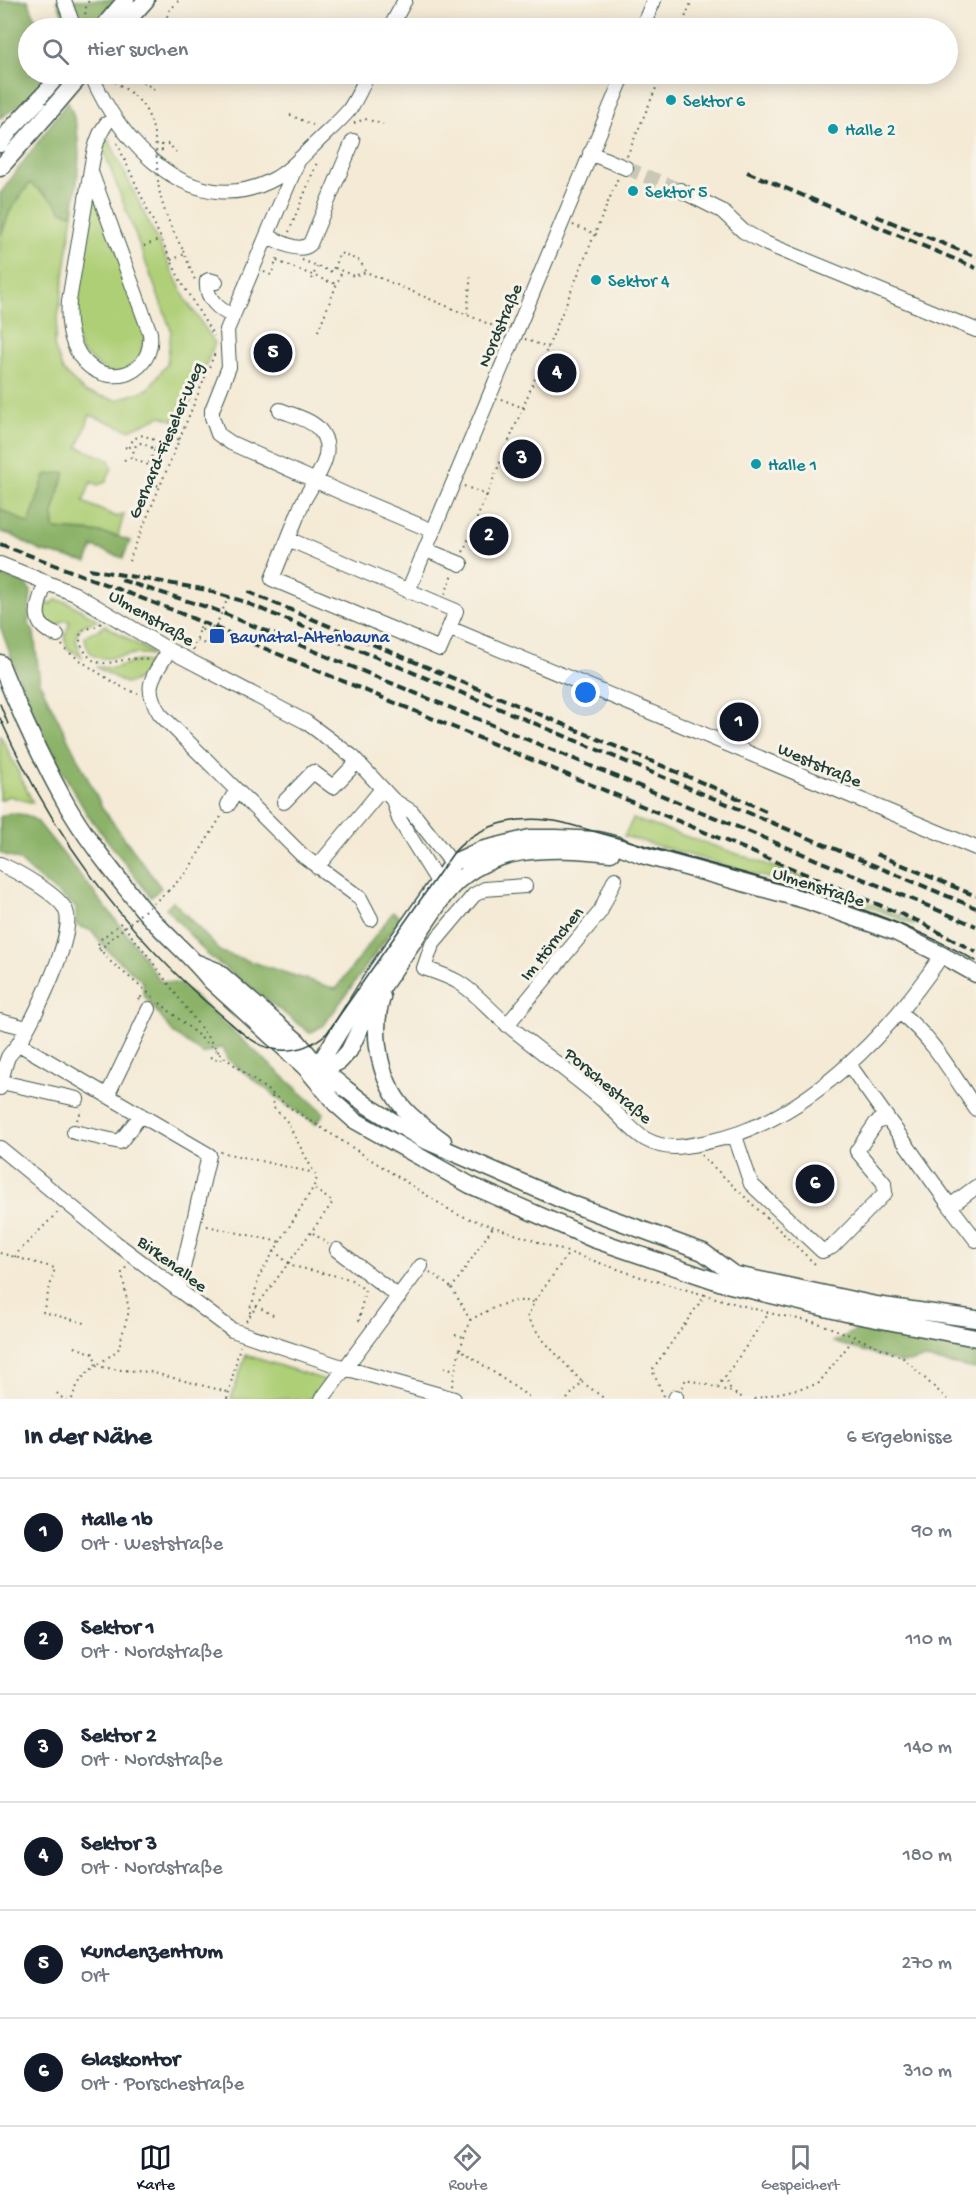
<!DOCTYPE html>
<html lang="de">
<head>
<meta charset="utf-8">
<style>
	body { margin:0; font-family:"Gochi Hand",sans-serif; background:#f2f2f3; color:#1f2937 }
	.you { position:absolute; left:586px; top:693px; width:21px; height:21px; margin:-15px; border:4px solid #fff; border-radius:50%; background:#1a73e8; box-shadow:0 0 0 9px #1a73e833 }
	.badge { display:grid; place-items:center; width:39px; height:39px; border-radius:50%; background:#111827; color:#fff; font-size:20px; font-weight:700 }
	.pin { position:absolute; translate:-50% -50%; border:3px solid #fff; box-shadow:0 2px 6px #0006 }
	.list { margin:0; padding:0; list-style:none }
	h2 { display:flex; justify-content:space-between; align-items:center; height:78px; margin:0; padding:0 24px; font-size:26px }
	h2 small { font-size:20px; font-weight:400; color:#747a83 }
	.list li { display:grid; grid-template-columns:39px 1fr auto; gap:18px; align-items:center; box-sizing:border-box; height:108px; padding:0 24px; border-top:2px solid #e0e1e3 }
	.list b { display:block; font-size:22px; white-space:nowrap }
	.list p { margin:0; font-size:20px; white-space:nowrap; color:#747a83 }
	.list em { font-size:20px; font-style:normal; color:#747a83 }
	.icon { flex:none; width:33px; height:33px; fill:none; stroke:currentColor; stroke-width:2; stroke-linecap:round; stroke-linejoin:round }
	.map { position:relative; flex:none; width:976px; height:1399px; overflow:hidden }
	.search { position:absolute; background:#fff; box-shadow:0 3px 15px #0003; left:18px; right:18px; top:18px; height:66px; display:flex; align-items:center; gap:15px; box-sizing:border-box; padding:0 21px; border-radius:33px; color:#747a83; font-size:22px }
	.sheet { height:726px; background:#fff }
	nav { display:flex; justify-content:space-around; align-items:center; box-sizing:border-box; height:84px; border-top:2px solid #e0e1e3; background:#fff; font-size:16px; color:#747a83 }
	nav a { display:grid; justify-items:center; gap:3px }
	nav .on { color:#111827 }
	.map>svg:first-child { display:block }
</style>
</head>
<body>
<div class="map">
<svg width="976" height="1399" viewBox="0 0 976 1399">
	<rect width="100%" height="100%" fill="#f7f3e8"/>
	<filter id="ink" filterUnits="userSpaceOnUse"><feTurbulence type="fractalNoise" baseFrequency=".0167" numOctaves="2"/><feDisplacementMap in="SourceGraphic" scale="12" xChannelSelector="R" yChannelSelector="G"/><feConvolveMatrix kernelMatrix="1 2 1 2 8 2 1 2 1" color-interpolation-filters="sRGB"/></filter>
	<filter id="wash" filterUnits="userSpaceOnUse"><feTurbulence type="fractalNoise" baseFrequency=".008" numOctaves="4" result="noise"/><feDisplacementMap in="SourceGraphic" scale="24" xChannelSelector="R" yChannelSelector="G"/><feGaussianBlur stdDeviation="1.35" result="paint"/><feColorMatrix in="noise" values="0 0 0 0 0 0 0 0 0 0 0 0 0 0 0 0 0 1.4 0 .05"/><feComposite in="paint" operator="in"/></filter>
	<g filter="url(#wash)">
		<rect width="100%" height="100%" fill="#f4ead5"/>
		<path fill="#afcf77" stroke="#678656" stroke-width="1.5" d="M106,134L186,300L215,343L181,423L161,416L129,430L90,415L78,447L109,460L112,468L106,482L98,485L91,482L83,502L117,517L124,514L118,536L88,531L54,529L53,513L65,472L36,502L29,525L0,509V237L10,211L30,183L55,202L62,211L73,214L54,346L63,371L85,392L117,400L148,389L167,364L171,330L101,143Z
			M91,184L147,329L139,361L123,372L108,373L81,352L71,314Z
			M56,600L67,602L98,620C93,624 89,622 84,625C71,633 78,647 82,657L67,648L65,635L70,622L65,620L56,626L47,623C44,616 42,609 47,601L50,604Z
			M105,625L150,652L152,655C144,654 136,653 128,655C109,658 88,666 85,637C89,630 98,633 105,625Z
			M138,661L150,662C143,673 139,684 125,683L96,667L113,668Z
			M0,734L33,803L9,796L0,800Z
			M633,819C729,850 822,882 914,922V925L878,910L624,836Z
			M246,1355L328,1381L316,1399H231Z"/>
		<path fill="#8bb268" stroke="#55784e" stroke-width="1.5" d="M0,0H28L39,28H28V74H50L32,96L0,118Z
			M57,0H117L91,28H68Z
			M68,101C85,137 78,176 73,214L62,211L55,202L30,183L10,211L0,237V194Z
			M65,472L53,513L54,529C80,531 106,531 130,541L123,558L93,547L87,562L40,551L12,535L0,532V509L29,524L45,475Z
			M0,575L25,584L31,591L28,622L34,633L40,683L103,809L161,888L151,897L87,814L57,762L31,711L0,626Z
			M10,813L26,815L37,821L130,938L160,981L180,984L324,1113L316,1124L288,1106L227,1059L223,1047L203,1054L173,1033L143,994V982L108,951L92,931L76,925V907L39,879L19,860L0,853V817Z
			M173,901L221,952L336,989L393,912L401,918L324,1025L310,1033L208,955L166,908Z
			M862,1327L976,1350V1369L925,1359L902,1363L833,1342Z"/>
	</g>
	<g filter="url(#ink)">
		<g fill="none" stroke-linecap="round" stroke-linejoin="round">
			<path stroke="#c9c7b5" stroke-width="14" stroke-dasharray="14 7" stroke-linecap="butt" d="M626,168L680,190"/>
			<g stroke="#3f574c" stroke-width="16">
				<path id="minor" d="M64,0L74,28
					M390,28L405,0
					M642,28L654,0
					M91,74C120,144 194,224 276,178C291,170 304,154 317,142C327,132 340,121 349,110C357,99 362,86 368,74
					M590,153L626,168
					M299,159L227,330L229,367L212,410V417L218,434L231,443L345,494L433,531
					M91,172L150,333C156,392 61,396 69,301L88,187C92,166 93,142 106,124
					M680,190L722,211L743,231L767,244L976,330
					M267,236C280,241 298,254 310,244L353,141
					M216,282L209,280L207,281C205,298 219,310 233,316
					M280,410C292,415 309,419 318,428C341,452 312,482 302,504C297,516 293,527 288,539L456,611L449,628L976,848
					M288,539L272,579L440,649L449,628
					M426,550L461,564
					M0,564L75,594L169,650L306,722L353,757L393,800L412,812L452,863L451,872
					M46,582C38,604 28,625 57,635
					M408,591L624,74
					M169,650C154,677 141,684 160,714L302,855L360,898L371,919
					M393,800L399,819L435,877L439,883L446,886
					M284,802L313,772L333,787L357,762
					M228,805L236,791
					M0,864C16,871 60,895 66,911C76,935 33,1020 19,1043C16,1048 11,1052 8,1057C4,1067 2,1078 0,1088
					M317,867L382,789
					M525,886L485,889L474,895L432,945L424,968C435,972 448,976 458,982C477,993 492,1013 509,1026C541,1052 574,1076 605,1102C616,1112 635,1134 645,1139C667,1151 683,1147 707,1142C804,1123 889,1034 942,955
					M899,1012C932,1037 953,1075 976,1109
					M0,1021L27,1028
					M507,1025L600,912L615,879
					M19,1044L209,1155L178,1290
					M848,1063L950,1206L976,1187
					M1,1082L77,1099
					M107,1096L149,1009
					M74,1132L120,1142L141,1115
					M735,1136L751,1184L822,1251L832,1247L885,1193L884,1183L857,1151L876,1123L886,1117
					M0,1148L116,1243L232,1330L345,1368L454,1399
					M950,1206L976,1240
					M337,1250L399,1297
					M322,1399L421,1266
					M675,1399L676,1397"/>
			</g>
			<g stroke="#3f574c" stroke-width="19">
				<path id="major" d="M102,28L126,0
					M121,28L146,0
					M0,144L11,129L63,74
					M0,168L52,109
					M0,663C19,710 39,755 64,800C85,838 114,873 141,907C162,933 189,953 210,980L305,1067L336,1104L354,1120L470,1185L593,1239L722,1283L850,1314L976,1338
					M197,963L217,971L298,1042L318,1066L346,1089L368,1106L422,1139L569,1203L703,1252L733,1274
					M382,997C370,1036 380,1086 410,1115C420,1124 432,1133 443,1141
					M312,1066H330L340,1061L349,1051L373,1001L443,897C483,843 552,847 611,853
					M321,1087L318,1066L378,969L452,863L481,850L530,838H556L598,840L617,845L642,855L805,900L895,932L942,955L976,974
					M732,1274L876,1305L976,1319"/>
			</g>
			<path stroke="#3f574c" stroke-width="2" stroke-dasharray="1.5 4.5" stroke-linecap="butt" d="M86,20L85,10L89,0
				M163,28L169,11L179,0
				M681,28L692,0
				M129,74L143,82L146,74
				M143,82L154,89
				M290,115L313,125
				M354,123L365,119L383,124
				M117,143L181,282L214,336
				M162,151L161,145L169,144L176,152
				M627,156L662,74
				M573,225L598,235
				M289,232L318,160
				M144,246L161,239
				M183,250L195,280
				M171,260L185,254
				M302,260L332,272L340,253L360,261L366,272L503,330
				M277,261L332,283H337
				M335,268L354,276L366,272
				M264,272L271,275L279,254
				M312,279L317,266
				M467,314L471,273
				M318,331L342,271
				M525,339L548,348
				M501,399L526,409
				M125,447L129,449L133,439L143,435L166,445
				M155,449L179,439
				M131,458L136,445L141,443L155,449L148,465
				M124,460L131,458L148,465L156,485L160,486
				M464,486L489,496
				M463,552L618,178
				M129,561L215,353
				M445,594L453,574
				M101,623C95,629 87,627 81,632C79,639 80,645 84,650C96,671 112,661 130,659C137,658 143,659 149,660
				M200,629L202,622L215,628L227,600
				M197,641L208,645
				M62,645L64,649C79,659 123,692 138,693
				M193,650L200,629L210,633
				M168,891L187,872L222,815
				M100,951L107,942
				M153,997L111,962L97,946L101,939L121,923L145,952L220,1054
				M140,1000L138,997H146
				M160,1003L220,1054L292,1109L456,1214L641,1277L769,1313L818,1323L855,1337L902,1357L947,1399
				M210,1057L220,1061L223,1056
				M77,1120L82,1109
				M220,1152L310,1172L313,1171
				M701,1155L816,1265
				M207,1226L280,1242
				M313,1233L328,1244
				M274,1251L292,1266L350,1279L365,1290L359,1320L364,1323
				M0,1253L55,1268L43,1312L85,1323
				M15,1257L16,1254L58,1212
				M430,1272L452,1288
				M256,1306L277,1317
				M250,1313V1308L253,1301L259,1276L313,1188
				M470,1320C491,1309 510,1297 534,1302
				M246,1321L333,1202L313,1188L317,1178L286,1120L273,1107L272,1095
				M455,1335L464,1337
				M75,1347L94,1354L96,1366L118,1350L129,1311L122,1273L127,1266
				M460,1349L470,1320L452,1288L493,1227
				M444,1367L455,1370
				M725,1377L769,1313
				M582,1382L605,1399
				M452,1386L460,1349L532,1399
				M682,1387L686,1379L732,1392L745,1399
				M717,1387L725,1377L732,1392
				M57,1393L60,1397L67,1399
				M664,1396L652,1370L706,1294
				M72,1399C76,1384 84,1374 96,1366L121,1370L150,1372L228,1392
				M227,1399L240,1346
				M567,1399L582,1382L544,1341L527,1318L534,1302L568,1254
				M754,1399L818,1384L855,1337"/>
			<use href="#minor" stroke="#fff" stroke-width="14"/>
			<use href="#major" stroke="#fff" stroke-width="16"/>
			<path stroke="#1f3d34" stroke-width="1.5" d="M0,704L8,724
				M0,718C50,831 125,934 220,1014C236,1027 252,1045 273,1049C293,1053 312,1046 327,1033L454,852C482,821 525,814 564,823C622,839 679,855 737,871C819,894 901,918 976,961"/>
			<path stroke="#1f3d34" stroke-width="4" stroke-dasharray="9 4.5" stroke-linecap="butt" d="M747,172L976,268
				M876,216L976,257
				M0,544L175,611L920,922L976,952
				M89,569L202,589L242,601L976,908
				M121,580L213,609L976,926
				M248,592L722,791L770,813
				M876,854L976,896"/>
			<g stroke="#3f574c" stroke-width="19" stroke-linecap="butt">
				<path id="major-bridge" d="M52,109L82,74"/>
			</g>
			<path stroke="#3f574c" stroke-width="2" stroke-dasharray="1.5 4.5" stroke-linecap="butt" d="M106,74L108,77C119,85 132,92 141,103C160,127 155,161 159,189C163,211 172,230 183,250
				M107,942L168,891"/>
			<use href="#major-bridge" stroke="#fff" stroke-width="16"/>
		</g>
	</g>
	<g fill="#0f9aa8" stroke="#f7f3e8" stroke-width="2">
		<circle cx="671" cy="100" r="6"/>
		<circle cx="833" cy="129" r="6"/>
		<circle cx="633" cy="191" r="6"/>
		<circle cx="596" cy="280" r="6"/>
		<circle cx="756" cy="464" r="6"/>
	</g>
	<rect fill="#1a4fb4" stroke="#f7f3e8" stroke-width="2" x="209" y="628" width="16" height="16" rx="3"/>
	<g text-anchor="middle" stroke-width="6" stroke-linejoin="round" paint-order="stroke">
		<g font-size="18" fill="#0d838f" stroke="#f7f3e8" text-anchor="start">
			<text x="683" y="106">Sektor 6</text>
			<text x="845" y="135">Halle 2</text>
			<text x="645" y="197">Sektor 5</text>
			<text x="608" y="286">Sektor 4</text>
			<text x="768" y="470">Halle 1</text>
		</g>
		<g font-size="18" fill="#1f3d34" stroke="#f7f3e8">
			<text transform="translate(499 325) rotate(-67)" y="6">Nordstraße</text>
			<text transform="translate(165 440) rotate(-67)" y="6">Gerhard-Fieseler-Weg</text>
			<text transform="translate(152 617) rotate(30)" y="6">Ulmenstraße</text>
			<text transform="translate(820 764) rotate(23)" y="6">Weststraße</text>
			<text transform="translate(819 886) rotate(18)" y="6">Ulmenstraße</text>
			<text transform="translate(551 943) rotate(-51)" y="6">Im Hörnchen</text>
			<text transform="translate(609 1085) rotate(40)" y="6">Porschestraße</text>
			<text transform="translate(173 1263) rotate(37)" y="6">Birkenallee</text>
		</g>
		<g font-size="18" fill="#164399" stroke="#f7f3e8" text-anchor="start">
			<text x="230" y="642">Baunatal-Altenbauna</text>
		</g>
	</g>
</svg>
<div class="you"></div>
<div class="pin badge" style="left:739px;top:722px">1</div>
<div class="pin badge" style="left:489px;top:536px">2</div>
<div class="pin badge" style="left:522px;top:459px">3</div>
<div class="pin badge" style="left:557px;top:373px">4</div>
<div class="pin badge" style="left:273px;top:353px">5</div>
<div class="pin badge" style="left:815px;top:1184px">6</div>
<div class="search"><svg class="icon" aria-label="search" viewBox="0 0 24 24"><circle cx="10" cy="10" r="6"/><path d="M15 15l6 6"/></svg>Hier suchen</div>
</div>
<section class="sheet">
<h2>In der Nähe<small>6 Ergebnisse</small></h2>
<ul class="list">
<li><span class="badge">1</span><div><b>Halle 1b</b><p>Ort · Weststraße</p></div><em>90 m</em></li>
<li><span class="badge">2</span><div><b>Sektor 1</b><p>Ort · Nordstraße</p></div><em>110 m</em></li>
<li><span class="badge">3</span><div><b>Sektor 2</b><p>Ort · Nordstraße</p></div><em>140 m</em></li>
<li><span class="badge">4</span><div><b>Sektor 3</b><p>Ort · Nordstraße</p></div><em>180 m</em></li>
<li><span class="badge">5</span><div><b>Kundenzentrum</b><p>Ort</p></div><em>270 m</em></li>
<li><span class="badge">6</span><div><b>Glaskontor</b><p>Ort · Porschestraße</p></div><em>310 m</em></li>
</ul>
</section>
<nav>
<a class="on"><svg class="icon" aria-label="map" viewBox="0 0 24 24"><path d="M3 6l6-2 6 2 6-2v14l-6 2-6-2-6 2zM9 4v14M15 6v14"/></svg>Karte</a>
<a><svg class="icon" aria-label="directions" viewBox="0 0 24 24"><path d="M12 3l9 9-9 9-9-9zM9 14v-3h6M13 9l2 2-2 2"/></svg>Route</a>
<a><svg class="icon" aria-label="saved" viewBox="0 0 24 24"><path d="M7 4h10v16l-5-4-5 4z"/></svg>Gespeichert</a>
</nav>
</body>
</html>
